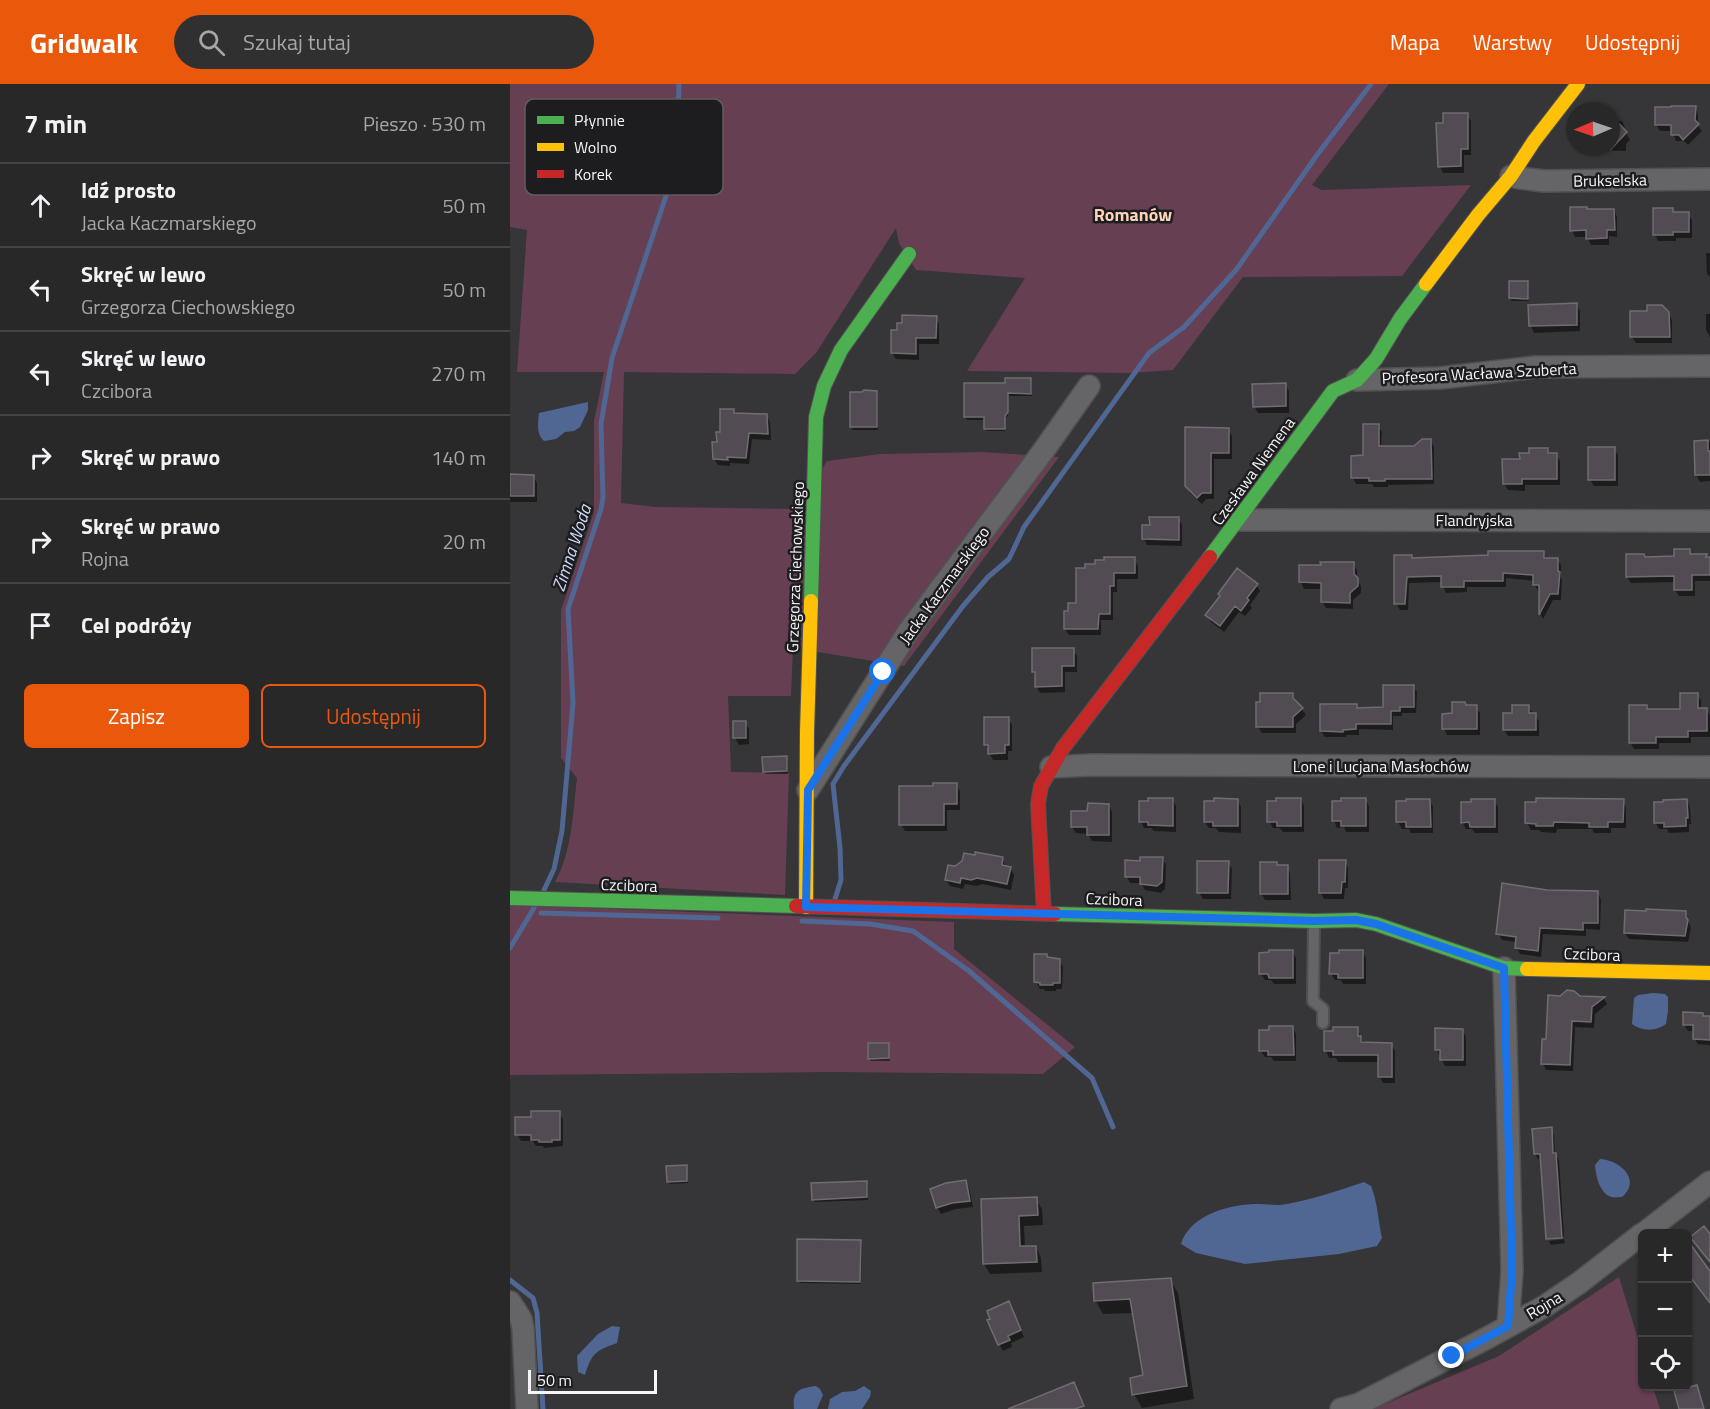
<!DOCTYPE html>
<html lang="pl">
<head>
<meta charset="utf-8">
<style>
	body { margin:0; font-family:"Titillium Web",sans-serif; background:#303031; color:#f1f3f6 }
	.controls { position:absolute; right:18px; bottom:18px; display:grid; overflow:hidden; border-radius:9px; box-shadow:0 2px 4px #0004 }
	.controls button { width:54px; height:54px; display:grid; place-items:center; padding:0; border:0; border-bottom:2px solid #444446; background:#282829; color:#f1f3f6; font:30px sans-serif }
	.compass { position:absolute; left:1056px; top:18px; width:54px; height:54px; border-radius:50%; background:#282829; box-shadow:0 2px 4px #0004; rotate:268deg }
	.scale { position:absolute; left:18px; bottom:15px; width:129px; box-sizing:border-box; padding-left:6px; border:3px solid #f5f4f7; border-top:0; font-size:16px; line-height:21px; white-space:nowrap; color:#f5f4f7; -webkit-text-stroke:4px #1d1c1e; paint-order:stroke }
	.stop { position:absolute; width:18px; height:18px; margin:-14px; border:4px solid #1a73e8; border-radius:50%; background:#fff }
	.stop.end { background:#1a73e8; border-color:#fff; box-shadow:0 2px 6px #0008 }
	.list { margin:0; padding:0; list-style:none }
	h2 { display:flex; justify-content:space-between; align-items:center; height:78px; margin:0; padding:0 24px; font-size:26px }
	h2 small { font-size:20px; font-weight:400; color:#a5a6a8 }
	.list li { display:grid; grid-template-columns:39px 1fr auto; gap:18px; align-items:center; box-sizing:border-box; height:84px; padding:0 24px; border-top:2px solid #444446 }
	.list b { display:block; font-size:22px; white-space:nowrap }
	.list p { margin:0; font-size:20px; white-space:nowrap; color:#a5a6a8 }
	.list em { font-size:20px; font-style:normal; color:#a5a6a8 }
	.actions { display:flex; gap:12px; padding:18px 24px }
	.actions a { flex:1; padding:14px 0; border:2px solid #ea580c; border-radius:9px; text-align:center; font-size:21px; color:#ea580c }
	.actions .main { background:#ea580c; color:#fff }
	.icon { flex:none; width:33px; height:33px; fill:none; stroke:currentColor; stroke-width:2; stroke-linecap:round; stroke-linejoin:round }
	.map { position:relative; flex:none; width:1200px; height:1325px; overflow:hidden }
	header { display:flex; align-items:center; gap:36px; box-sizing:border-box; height:84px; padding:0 30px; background:#ea580c; color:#fff }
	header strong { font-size:28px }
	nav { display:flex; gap:33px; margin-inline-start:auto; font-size:21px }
	.search { width:420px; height:54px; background:#303031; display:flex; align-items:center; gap:15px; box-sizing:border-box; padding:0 21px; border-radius:33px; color:#a5a6a8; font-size:22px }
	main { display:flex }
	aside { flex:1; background:#282829 }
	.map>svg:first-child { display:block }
</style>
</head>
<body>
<header>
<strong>Gridwalk</strong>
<div class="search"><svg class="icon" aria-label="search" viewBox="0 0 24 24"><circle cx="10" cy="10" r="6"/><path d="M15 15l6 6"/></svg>Szukaj tutaj</div>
<nav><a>Mapa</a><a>Warstwy</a><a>Udostępnij</a></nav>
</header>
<main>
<aside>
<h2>7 min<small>Pieszo · 530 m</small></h2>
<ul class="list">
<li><svg class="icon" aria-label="ahead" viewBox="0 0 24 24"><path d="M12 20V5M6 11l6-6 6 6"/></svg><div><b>Idź prosto</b><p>Jacka Kaczmarskiego</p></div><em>50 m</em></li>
<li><svg class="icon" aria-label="left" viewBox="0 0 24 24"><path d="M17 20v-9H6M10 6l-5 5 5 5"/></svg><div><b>Skręć w lewo</b><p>Grzegorza Ciechowskiego</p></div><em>50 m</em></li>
<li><svg class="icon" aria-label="left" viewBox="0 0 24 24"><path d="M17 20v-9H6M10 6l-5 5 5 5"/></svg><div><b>Skręć w lewo</b><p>Czcibora</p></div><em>270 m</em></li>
<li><svg class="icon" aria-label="right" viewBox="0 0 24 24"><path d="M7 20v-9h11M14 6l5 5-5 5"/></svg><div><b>Skręć w prawo</b></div><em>140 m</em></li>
<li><svg class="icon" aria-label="right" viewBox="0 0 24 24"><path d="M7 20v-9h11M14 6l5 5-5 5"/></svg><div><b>Skręć w prawo</b><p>Rojna</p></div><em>20 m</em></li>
<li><svg class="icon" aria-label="arrive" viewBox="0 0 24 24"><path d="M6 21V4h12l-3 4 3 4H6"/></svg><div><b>Cel podróży</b></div></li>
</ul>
<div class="actions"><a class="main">Zapisz</a><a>Udostępnij</a></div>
</aside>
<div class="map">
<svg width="1200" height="1325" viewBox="0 0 1200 1325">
	<rect width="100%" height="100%" fill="#363537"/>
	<path fill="#663f53" d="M0,0H879L802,101L812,106L961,101L892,192L733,193L663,286L619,289L457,287L515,194L406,186L389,159L386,144L306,269L285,290L114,288L111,419L146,423L288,425L317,377L370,370L471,368L549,373L394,582L283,564L281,612H218L221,688L279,689L275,811L45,798C62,768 63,728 67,694L51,674V526L84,428V337L94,288H7L17,146L0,143Z
		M0,821L444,838V865L565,963L533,990L322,988L0,991Z
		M1109,1193L1132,1268V1302L1143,1303L1150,1325H863L989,1272Z"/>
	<path fill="#506794" d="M78,318V326L70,343L64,347L55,348L46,355L34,357C26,350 28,339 29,329Z
		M1143,909L1155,910L1158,913V927L1156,940C1145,948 1132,947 1122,940L1124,914L1128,911Z
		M1090,1075C1110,1076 1132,1096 1112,1113C1108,1113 1104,1114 1101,1113C1089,1108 1086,1092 1085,1081Z
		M854,1098L861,1102C868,1119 868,1137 872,1154L867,1162L829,1170L735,1180L686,1169L671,1160C680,1130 721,1120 749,1120C758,1120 768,1122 777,1120C803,1115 828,1107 854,1098Z
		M102,1242L110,1243L107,1259C85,1267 82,1269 75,1291L68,1288L67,1272L88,1250Z
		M306,1302L310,1305L313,1311L307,1325H284C282,1307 289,1304 306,1302Z
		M354,1302L361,1307L360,1313L352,1325H318L320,1315L332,1308L345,1307Z"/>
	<path fill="#0007" d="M1185,23L1188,30V42L1192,47L1178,61L1174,57H1166L1162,47H1150L1146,41Z
		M957,31L961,37V71H954V89H933L930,82L934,40Z
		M1101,37H1112L1115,44L1116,49L1120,56L1116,60V67L1072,66L1070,63H1101Z
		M1162,125L1165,130H1178L1182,136V154H1166V157H1148L1145,151Z
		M1104,126L1107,133V153L1099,152V161H1081L1077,153H1065L1062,146L1078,127Z
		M1196,169H1200V193L1197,190Z
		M1017,199L1019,201V217H1002L1000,214Z
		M1066,220L1070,227V247L1024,249L1021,242L1020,222Z
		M1138,228L1158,229L1162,236V259H1126L1122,253Z
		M1196,230H1200V253L1196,246Z
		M426,233L429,240V260H409V276L386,275L382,269L389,248Z
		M520,295L522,298V312H499L498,331L495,335V347H477L476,336H457L455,333V301H496Z
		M775,301L779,307V329H748L744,322Z
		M366,309L368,312V346H343L341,343Z
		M223,327L225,330L256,331L260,338L261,356L242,355L239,380L220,379V382L208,381L204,375L208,359L211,350Z
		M868,342L872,348L871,363H904L921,357L924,363V400L878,401V403H864L862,400H846L843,394Z
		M718,345L722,352V375H704V415H696L692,420L680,409L676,402Z
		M1186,358H1200V397L1190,398L1186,391Z
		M1037,365L1040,371H1046L1050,377V401H1015V407L998,406L994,400L1011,376Z
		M1104,365L1108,371V402H1084L1080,396Z
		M0,392H23L27,399V418H0Z
		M668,434L672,441V462L637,461L634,455L641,442Z
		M1179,467L1181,471H1196L1198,475H1200V497H1185V512H1169L1165,506V498L1121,499L1117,493L1136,475L1165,474Z
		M1034,469L1037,475H1047L1051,481V493L1052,496L1051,516H1043L1033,535L1031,531V507H1028L1024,500L1025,497L996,494V503H957V508L936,509L933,502V498L899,499L898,526H890L886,519L901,472L903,475Z
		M624,475L628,482V495H607V508H603V536H591V551H559L555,545L560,529L567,520L576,485Z
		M843,480L847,486V495L851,502V509L843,516V525L816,524L812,517V505H794L791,498Z
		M746,501L750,507L740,521L742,524L735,532L729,528L714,548L701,538L697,531Z
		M563,566L567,572V588H555V608L530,609L526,602V593L523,588Z
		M903,602L907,608L906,629H892V632H883V646L849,645V651H836V653H815L811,647L846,621L848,625L875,624Z
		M1187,610L1191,617V625H1196L1200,631V653H1181V659H1149V665H1124L1120,658L1137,623L1139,626L1172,627Z
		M782,611L796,631L786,640V649H752L748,643Z
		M956,623H966L970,629V651H937L934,644L944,631Z
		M1018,623L1029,637V652H998L994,646L1003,630Z
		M498,634L502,641V667H498V676H483L475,660Z
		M235,638L239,645V660L229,661L225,654Z
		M276,673L278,676V690H256L254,688Z
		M446,701L450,707V726H437V747H395L391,741Z
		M662,715L666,722V748L644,747L641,744H634L631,737Z
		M791,715L794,722V748H773L770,744H763L759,737Z
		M855,715L859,722V748H836L834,743L827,744L824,737L833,719Z
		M727,716L731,723V749L709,748L706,744H699L695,738L705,719Z
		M920,716L923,723V749H901L899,745H892L888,738Z
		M984,716L988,723V749H965L962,745H956L952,738L963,719Z
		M1113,717L1116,723V744H1101V749H1084L1082,745H1047L1046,749L1031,748L1029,746H1021L1017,739Z
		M1177,717L1180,723L1181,740H1179V748L1159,749L1157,745H1149L1145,738Z
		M599,721L602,728V758L582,757L578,750L566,749L562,743L579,728Z
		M652,774L656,781L655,805L651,809L635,806L631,799H620L617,793L631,778Z
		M492,775L496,783L500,784L504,791L501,806L472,800L466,802L455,800L453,805L440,802L436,796L445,783Z
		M835,777L838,784V804H835L834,815H814L811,809Z
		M718,779L722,785L721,815H693L689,808Z
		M777,783L780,789L781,816H755L751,809Z
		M1037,808L1088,809L1091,816L1090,846L1076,845V852L1033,850L1031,873L1010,870L1007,864V858L992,856L988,849Z
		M1175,828L1181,844L1178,858L1119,855L1115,849Z
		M782,867L786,874V900H764L761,896H755L751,890Z
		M852,867L856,874V900H833L831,896H825L821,890L830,870Z
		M537,872L538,874L549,876L553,883L552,905H546V907H535L534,905H530L526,898Z
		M1069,914L1094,915L1097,920L1085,930L1084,944L1065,943L1063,987L1036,986L1033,979L1037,956Z
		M1194,934H1200V963L1199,961L1188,960L1184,954V947H1178L1174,941Z
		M783,944L786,950V977H764L761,973H755L751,967Z
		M847,945L854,960H881L885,967V999H873L869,992V978H828L826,974H819L816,967Z
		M953,947L956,953V982H935L926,965Z
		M378,960L379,963L380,977H361L359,974Z
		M49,1029L53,1035V1062L34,1064L33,1062H26L23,1057H11L7,1050L22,1035Z
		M1041,1045L1044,1051L1045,1070L1049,1076L1054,1152L1038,1154V1156L1032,1075H1028L1025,1070Z
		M176,1083L178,1099L160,1100L158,1097Z
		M356,1098L358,1101V1116L305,1118L303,1116Z
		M455,1098L459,1104L463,1123L446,1125L431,1130L427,1123Z
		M526,1115L532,1125L533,1141L514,1142L515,1164L526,1163L531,1174L532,1188L480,1190L474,1180L472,1117Z
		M1054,1155L1055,1159L1041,1161L1039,1157Z
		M350,1158L352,1161L351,1200L290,1199L288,1196Z
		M660,1196L668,1209L684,1315L632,1324L624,1310L635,1292L624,1229L593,1230L585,1216Z
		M502,1226L514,1253L501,1259L502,1263L493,1267L489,1260Z"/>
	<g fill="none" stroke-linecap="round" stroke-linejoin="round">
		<path stroke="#506794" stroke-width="5" d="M34,806L44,785L52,747L63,619L58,525L91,425L93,414L91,340L102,274L165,85L167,75L169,0
			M325,815L331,796L330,764L323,700L334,682L453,522L478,493L499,475L514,443L639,269L674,243L726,186L807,71L861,0
			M31,829L208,834
			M292,837L360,840L403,847L459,887L582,994L603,1043
			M0,864L24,824
			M0,1196L23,1214L27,1229L33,1325"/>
	</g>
	<path fill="#534b54" stroke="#6f6e6f" stroke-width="1.5" d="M1161,22H1186L1185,36L1189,40L1173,56L1169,51H1161V41H1145V23H1161Z
		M933,29H958V65H951V82L928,83L926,39H933Z
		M1101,31L1117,48L1101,65Z
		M1060,123H1077V125H1104L1105,146H1097V154L1076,155V146L1060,147Z
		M1143,124H1163V128H1179V148H1163V151H1143Z
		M999,197H1018V215L999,214Z
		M1067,219V241L1019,242L1018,221Z
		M1137,221H1152L1159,228L1160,253H1120V227H1137Z
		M392,231L427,232L426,254H406V270L381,269V246H387V239H392Z
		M495,294H521V310L498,309V328L495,332V345H474V333H454V299H495Z
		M776,299V322L743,323L742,300Z
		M354,306L367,307V343H340V308H352Z
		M210,325H224V329L257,330L258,350L239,349L236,374L217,373L218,376L203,375L202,358H207L206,348H210Z
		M853,340H869V362H904L912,355H921L922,395H875V397H859V394H841V372L853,371Z
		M675,343L719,344V369H701V409H692L687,414L675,402Z
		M1198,356V367H1200V391H1185L1184,357Z
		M1078,363H1105V396H1078Z
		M1019,364H1038V369H1047V395H1012V400H993L992,375H1010L1009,369H1019Z
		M0,390L24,391V412H0Z
		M639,433H669V456L632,455V441H640Z
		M1164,465H1180V470H1197L1196,473H1200V491H1182V506H1164V492L1116,493V470H1134L1135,473L1164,472Z
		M978,467H1034V474H1048V487L1050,488L1048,510H1040L1029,531V501H1023V491L993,489V497H954V503H931V492L897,493L895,520H884V471H902V474L978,471Z
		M594,473H625V489H604V502H600V530H589L588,545H554V527H558V519H566V484H575V480H585V476H594Z
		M810,478H844V490L848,494V502L840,509V519L811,518V499L789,498V481H811Z
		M727,484L748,500L737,514L739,516L731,527L725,522L710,542L695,531L710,512L708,510Z
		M522,564H564V582H552V602L525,603V588H522Z
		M873,601H904V623H890V627H881V640H846V645L833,646V648L810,647V620H847V624L873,623Z
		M750,609H783V614L793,624L783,633V643H746V618H750Z
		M1170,609H1188V624H1197V647H1178V653H1146V659H1119V621H1137V625H1170Z
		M942,618H955L956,621H967V645H932V630L942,629Z
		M1002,621H1019V629H1026V646H993V629H1002Z
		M474,633H499V661H495V669L478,670V661H474Z
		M223,637H236V654H223Z
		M277,672V687L253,688L252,673Z
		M423,699H447V720H434V741H389V702H423Z
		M638,714H663V742L638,741V738H629V717H638Z
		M704,714L728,715V742H703V738H694V717H704Z
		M766,714H791V742H767V738H757V717H766Z
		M831,714H856V742H831V737H822V717H831Z
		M1026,714L1114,715L1113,738H1098V743H1079V739L1044,738L1043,742H1026V740L1015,739V718H1026Z
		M896,715H920L921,743H896V738H886V717H896Z
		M961,715H985V743H960L959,738L951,739V718H961Z
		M1177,715L1178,734H1176V742L1154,743V739H1144V718H1153V716Z
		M578,719L599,720V751H577V743H561V727H577Z
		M465,768L493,773L492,781L501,783L497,800L467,794L461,796L451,794L450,799L435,796L438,781L445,782L452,777L454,769L465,771Z
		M630,773H653L652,798L647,802L630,800V793H615V776L630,777Z
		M809,776H836L835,798H832L831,809H809Z
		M687,777H719L718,809H687Z
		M750,778H767V781H778V810H750Z
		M992,799L1037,806L1088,807V839H1073V846L1030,844L1028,867L1005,864L1006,853L986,850Z
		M1136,825L1176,827V833L1178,836L1175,852L1114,849L1115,826L1136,827Z
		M759,866H783V894H759L758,890H749V869L759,868Z
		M829,866H853V894H828V890H819L820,869H829Z
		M524,870H537V873L550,875V899H543V901H530V899L524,898Z
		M1057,906L1064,907L1070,912L1095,913L1082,923L1081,938L1062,937L1060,981L1031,980L1032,955H1036L1038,911L1050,912Z
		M1173,928L1193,929V932H1200V956L1183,955V941H1173Z
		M759,942H783L784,971H758V967H749V946H759Z
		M823,943H848V952H851V958L882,959V993H868V971H823V967H814V947H823Z
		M925,944L953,945V976H930V966H925Z
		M358,959H379V974L358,975Z
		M21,1027H50V1056H42V1058H29V1056H21V1051H5V1033H21Z
		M1042,1043L1043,1069H1046L1052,1154L1036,1155L1030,1070H1024L1022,1045Z
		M177,1081V1097L157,1098L156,1082Z
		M456,1096L460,1117L442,1119L426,1124L420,1105L436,1099Z
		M357,1097V1113L302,1116L301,1099Z
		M527,1113L528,1131L509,1132L510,1162H526L527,1178L473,1180L471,1115Z
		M1194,1142L1200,1150V1178L1180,1153Z
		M287,1155L351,1156L350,1198L287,1197Z
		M1178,1157L1200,1187V1219L1178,1190Z
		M661,1194L677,1302L622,1311L620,1294L633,1291L620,1215L584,1217L583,1199Z
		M499,1217L511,1246L498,1252L500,1256L488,1261L477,1236L480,1235L477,1227Z
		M564,1298L574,1322L565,1325H498Z
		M1187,1301L1194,1325H1169L1164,1307Z"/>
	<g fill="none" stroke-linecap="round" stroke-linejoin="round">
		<g stroke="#515152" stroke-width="14">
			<path id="lane" d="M804,837L803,917L813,925V939"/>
		</g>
		<g stroke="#515152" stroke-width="24">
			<path id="street" d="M1001,92L1010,94L1034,97L1200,95
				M847,296L930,294L1026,283L1200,282
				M728,436L1200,437
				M541,683L581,681L1200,683
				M298,706L398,548L534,366L579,302
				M994,884L1002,1187L998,1242
				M1133,1150L1200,1098
				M0,1218L11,1235L13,1244L17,1325
				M831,1325L849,1320L977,1254L1035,1222L1069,1199L1132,1150"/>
		</g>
		<g stroke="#515152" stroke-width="16">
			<path id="fast" d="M700,473L823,307L847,296L866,275L890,235L916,200
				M301,517L306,333L314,302L331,266L399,170
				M0,814L286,822
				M545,830L804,837L846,836L866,840L994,884L1017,885"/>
		</g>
		<g stroke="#515152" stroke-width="16">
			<path id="slow" d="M916,200L968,131L1001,92L1024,57L1068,0
				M296,823L297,648L301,517
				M1017,885L1200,889"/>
		</g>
		<g stroke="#515152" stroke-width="16">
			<path id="jam" d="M286,822L545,830
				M534,830L528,720L531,702L553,664L700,473"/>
		</g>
		<use href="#lane" stroke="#656466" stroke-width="10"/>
		<use href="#street" stroke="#656466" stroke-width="21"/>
		<use href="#fast" stroke="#4caf50" stroke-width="14"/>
		<use href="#slow" stroke="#ffc107" stroke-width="14"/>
		<use href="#jam" stroke="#c62828" stroke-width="14"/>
	</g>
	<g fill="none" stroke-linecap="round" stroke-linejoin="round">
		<path stroke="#1a73e8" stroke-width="8" d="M373,588L298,706L296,823L804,837L846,836L866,840L994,884L1002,1187L998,1242L942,1272"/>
	</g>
	<g text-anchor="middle" stroke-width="5" stroke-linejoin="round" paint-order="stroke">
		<g font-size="16" fill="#f5f4f7" stroke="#1d1c1e">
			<text transform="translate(1100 96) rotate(-1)" y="6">Brukselska</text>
			<text transform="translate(969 289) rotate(-3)" y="6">Profesora Wacława Szuberta</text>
			<text transform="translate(743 387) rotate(-54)" y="6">Czesława Niemena</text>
			<text x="964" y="442">Flandryjska</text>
			<text transform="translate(285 483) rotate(-88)" y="6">Grzegorza Ciechowskiego</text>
			<text transform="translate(434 501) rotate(-54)" y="6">Jacka Kaczmarskiego</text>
			<text x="871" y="688">Lone i Lucjana Masłochów</text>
			<text transform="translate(119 801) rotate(2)" y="6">Czcibora</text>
			<text transform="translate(604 815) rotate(2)" y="6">Czcibora</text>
			<text transform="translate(1082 870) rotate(2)" y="6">Czcibora</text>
			<text transform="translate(1034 1221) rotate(-31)" y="6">Rojna</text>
		</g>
		<g font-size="18" font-weight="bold" fill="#fdd2b7" stroke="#1d1c1e">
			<text x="623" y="137">Romanów</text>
		</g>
		<g font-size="18" font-style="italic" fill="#cadaf8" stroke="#1d1c1e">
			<text transform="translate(62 464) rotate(-72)" y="6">Zimna Woda</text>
		</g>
	</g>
	<rect x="15" y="15" width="198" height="96" rx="9" fill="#1d1c1e" stroke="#5e5d5f" stroke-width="1.5"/>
	<rect x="27" y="32" width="27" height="8" fill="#4caf50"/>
	<rect x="27" y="59" width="27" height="8" fill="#ffc107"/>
	<rect x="27" y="86" width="27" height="8" fill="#c62828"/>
	<g font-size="16" fill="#f5f4f7">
		<text x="64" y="42">Płynnie</text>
		<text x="64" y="69">Wolno</text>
		<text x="64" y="96">Korek</text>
	</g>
</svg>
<div class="controls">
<button>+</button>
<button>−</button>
<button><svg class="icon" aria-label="locate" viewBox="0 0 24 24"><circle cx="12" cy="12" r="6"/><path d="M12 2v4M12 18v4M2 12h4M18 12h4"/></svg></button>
</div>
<svg class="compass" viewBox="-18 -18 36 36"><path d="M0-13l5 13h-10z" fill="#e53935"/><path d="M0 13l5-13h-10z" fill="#a5a6a8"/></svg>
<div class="scale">50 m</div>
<div class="stop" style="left:373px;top:588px"></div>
<div class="stop end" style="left:942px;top:1272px"></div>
</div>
</main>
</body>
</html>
